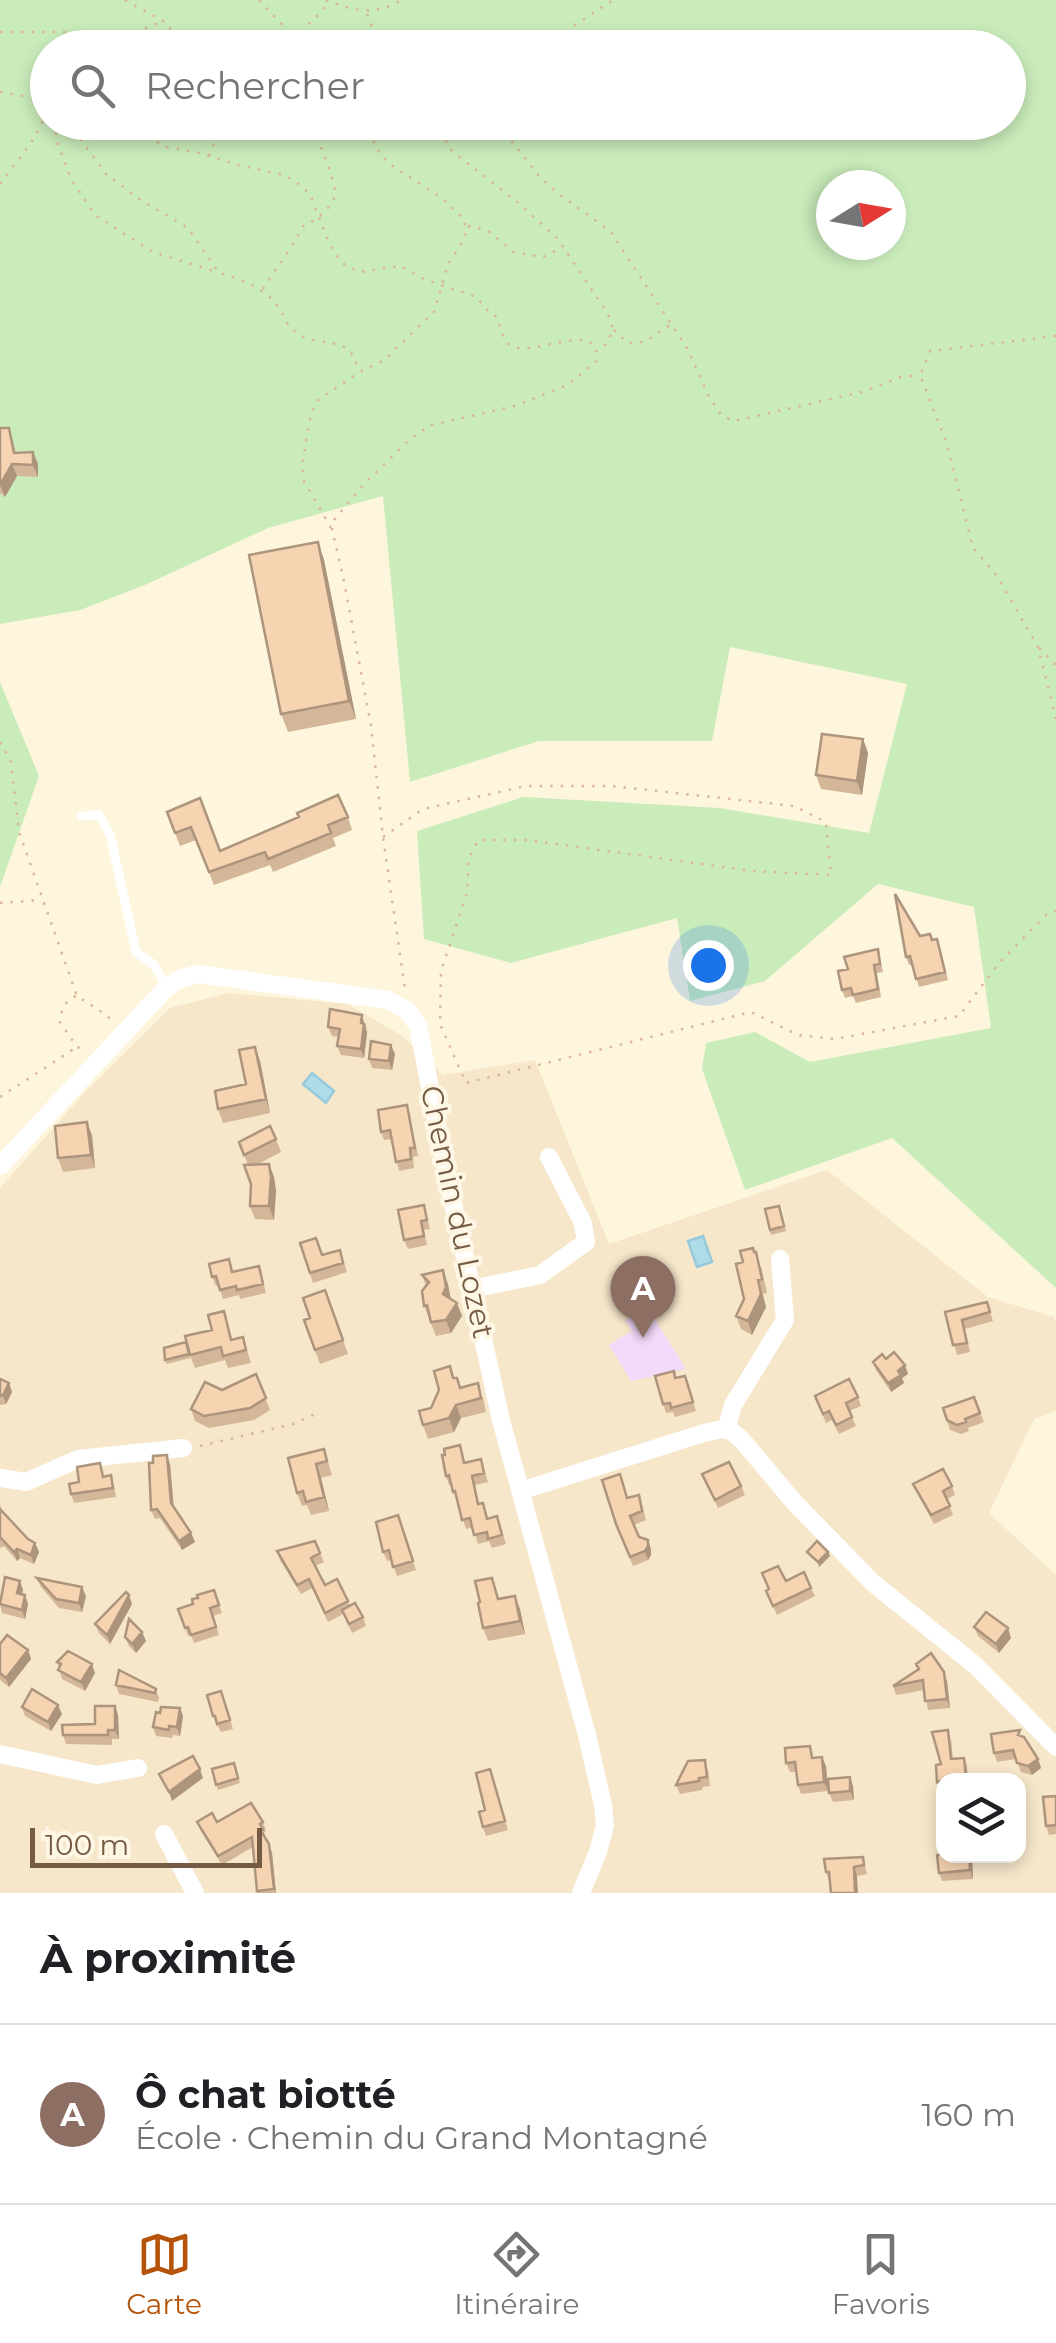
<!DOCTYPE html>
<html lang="fr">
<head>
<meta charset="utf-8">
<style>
	body { margin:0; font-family:Montserrat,sans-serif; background:#f2f2f2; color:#202124 }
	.controls { position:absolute; right:30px; bottom:30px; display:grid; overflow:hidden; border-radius:20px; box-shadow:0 5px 15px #0003 }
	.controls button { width:90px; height:90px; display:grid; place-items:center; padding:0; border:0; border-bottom:2px solid #e0e0e0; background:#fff; color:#202124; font:50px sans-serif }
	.compass { position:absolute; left:816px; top:170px; width:90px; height:90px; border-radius:50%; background:#fff; box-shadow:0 5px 15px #0003; rotate:79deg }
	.scale { position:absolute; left:30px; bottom:25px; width:232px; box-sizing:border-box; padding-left:10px; border:5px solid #755b44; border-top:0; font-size:28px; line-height:35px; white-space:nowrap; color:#755b44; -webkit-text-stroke:8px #fff7e5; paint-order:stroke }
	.you { position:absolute; left:708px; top:965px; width:35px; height:35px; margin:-25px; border:8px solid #fff; border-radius:50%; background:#1a73e8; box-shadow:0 0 0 15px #1a73e833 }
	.badge { display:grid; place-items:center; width:65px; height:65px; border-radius:50%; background:#b45309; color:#fff; font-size:32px; font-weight:700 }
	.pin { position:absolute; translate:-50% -82px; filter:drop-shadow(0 2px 5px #0008) }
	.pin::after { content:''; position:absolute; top:52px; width:35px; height:30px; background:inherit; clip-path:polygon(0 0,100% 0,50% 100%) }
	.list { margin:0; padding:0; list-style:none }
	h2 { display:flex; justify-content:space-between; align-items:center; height:130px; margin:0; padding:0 40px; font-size:42px }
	h2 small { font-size:32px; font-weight:400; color:#757577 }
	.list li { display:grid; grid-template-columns:65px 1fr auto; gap:30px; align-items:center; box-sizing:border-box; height:180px; padding:0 40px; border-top:2px solid #e0e0e0 }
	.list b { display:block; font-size:38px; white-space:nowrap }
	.list p { margin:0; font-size:32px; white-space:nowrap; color:#757577 }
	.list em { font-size:32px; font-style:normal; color:#757577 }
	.icon { flex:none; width:55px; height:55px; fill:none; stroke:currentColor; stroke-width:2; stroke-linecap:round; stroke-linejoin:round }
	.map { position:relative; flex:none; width:1056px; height:1893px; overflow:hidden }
	.search { position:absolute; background:#fff; box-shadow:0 5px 15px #0003; left:30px; right:30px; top:30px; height:110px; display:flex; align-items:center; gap:25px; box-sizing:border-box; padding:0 35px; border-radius:55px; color:#757577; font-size:38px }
	.sheet { height:310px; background:#fff }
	nav { display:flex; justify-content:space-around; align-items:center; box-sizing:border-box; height:140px; border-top:2px solid #e0e0e0; background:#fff; font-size:28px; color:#757577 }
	nav a { display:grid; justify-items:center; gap:5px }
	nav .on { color:#b45309 }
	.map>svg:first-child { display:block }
</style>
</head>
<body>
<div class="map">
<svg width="1056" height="1893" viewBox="0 0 1056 1893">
	<rect width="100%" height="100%" fill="#fef5dd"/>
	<path fill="#f6e7cb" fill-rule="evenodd" d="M229,993L347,1004L401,1035L443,1075L535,1060L609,1244L827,1170L988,1297L1054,1317L1056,1322V1411L1034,1419L989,1513L1056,1575V1893H0V1188L86,1091L170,1008ZM944,1780H1018V1856H944Z"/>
	<path fill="#f2dafa" d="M647,1307L686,1369L631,1381L609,1345L632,1331L625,1320Z"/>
	<path fill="#caecbb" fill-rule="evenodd" d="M0,0H1056V1288L892,1138L745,1190L702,1069L706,1043L755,1032L810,1062L991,1028L974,907L878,884L765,981L690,1001L677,918L511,963L424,939L417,831L523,797L720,808L869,833L907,684L730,647L712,741H539L410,782L383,496L268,528L145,585L80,610L0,624ZM48,48H1008V122H48ZM831,185H891V245H831Z
		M0,682L39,776L0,887Z"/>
	<path fill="#b0dbe9" stroke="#96c9db" stroke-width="2.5" d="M312,1073L334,1091L326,1103L303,1084Z
		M703,1236L712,1262L697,1267L688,1241Z"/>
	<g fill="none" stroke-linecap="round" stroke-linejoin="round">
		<path stroke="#dab796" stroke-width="2.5" stroke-dasharray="2.5 8" stroke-linecap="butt" d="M125,0L163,21L182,41V48
			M259,0L293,36
			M326,0C352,11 376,16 401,0
			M367,14L380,48
			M0,32H68L123,38L163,21
			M288,48C299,30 318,19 329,1
			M552,48L575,25L613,0
			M0,92L48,100
			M55,122L56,139L71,179L95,215L153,252L217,272
			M68,122L106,174L139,199L188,228L219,273C241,279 265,288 279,308C286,318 286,326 297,333C321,350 351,331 358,371
			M120,122L167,147L196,152L238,165L284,175L302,186L311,197L330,245L341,262L347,266L360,272L400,266L424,279L476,297L491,314L497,317C500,327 502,338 510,345C530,360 601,316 597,361L567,385L515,406L431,425L410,439L365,483L334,520L332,529L344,581L371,726L383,837L405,989
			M435,122L452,151L516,201L557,238L608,314L613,329L608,341L600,351
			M502,122L511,140L539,176L556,192L610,231L687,348L710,399L722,416L734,421L862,392L901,377L920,375
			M147,135L155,122
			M209,156L215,141L246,122
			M0,184L31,143L48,112
			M468,226L487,230L514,252L543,257L563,247
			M263,289C277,267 292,248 304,225C316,221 336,205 335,191C335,180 316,135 311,122
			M614,330L627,343L645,342L671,324
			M1056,336L930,351L920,375L947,444L973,548L997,576L1038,647L1056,719
			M331,528L304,481L302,466L311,414L317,401L358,373L384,360L434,312L448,264L460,246L466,233L464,219L442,198L388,163L374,145L373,122
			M1039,648L1056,665
			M0,742L11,762L19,832L77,996L108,1016L110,1020
			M383,837L423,809L526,786H612L794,806L826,822L831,875L752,871L527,840H478L469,858L467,893L441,971L440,1024L466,1083L751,1012L798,1035L835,1039L959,1016L999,963L1046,915L1056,911
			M0,903L42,900
			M76,996C64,1001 61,1010 60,1022L77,1047L85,1049
			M0,1097L77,1047
			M200,1446L293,1424L318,1413"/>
		<path stroke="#fff" stroke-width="9" d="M82,816L99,815L110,834L136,952L153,964L167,987"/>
		<path stroke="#fff" stroke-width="18" d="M0,1166L167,987L180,979L198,974L388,1000L407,1010L418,1026L450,1190L501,1420L587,1735L603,1805L605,1825L598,1852L581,1893
			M471,1289L540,1275L586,1242L583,1223L549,1157
			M726,1430L733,1405L785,1320L780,1259
			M0,1478L26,1482L78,1459L183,1448
			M520,1491L704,1433L722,1429L731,1431L742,1440L794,1502L873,1583L975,1665L1056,1747
			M0,1754L97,1775L138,1768
			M164,1834L195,1893"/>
	</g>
	<path fill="#d4b699" d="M0,428L13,441L16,453L33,452L38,464V477L17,476L5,497L0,493Z
		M318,542L324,560L356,719L288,732L281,714Z
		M863,739L868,753L862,795L821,789L816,775Z
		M200,798L220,851L348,817L352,830L333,838L336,846L273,872L270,865L214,885L196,840L180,846L167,812Z
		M920,936L932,940L940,947L948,980L919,987L912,965H909L906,957Z
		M878,949L883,972L877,973L881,997L856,1003L853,996L845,998L842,990L848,969Z
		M366,1024L367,1033L364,1058L341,1055L337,1046L339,1037L332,1036L328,1027Z
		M255,1047L260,1061L270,1113L223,1123L218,1109L246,1084Z
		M395,1054L392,1070L372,1068L369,1059Z
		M407,1105L418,1156L413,1157L414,1168L399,1171L392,1139L384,1140L381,1132Z
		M87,1122L92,1136L95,1168L63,1172L58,1158Z
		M276,1139L281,1152L258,1164H269L274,1177L276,1191L274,1220L255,1219L250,1206L251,1185L248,1165L239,1142Z
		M424,1205L430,1229L424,1230L427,1245L408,1249L404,1240Z
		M779,1206L786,1231L771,1235L765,1209Z
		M300,1243L322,1255L340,1250L347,1272L313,1283Z
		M259,1266L266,1293L240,1299L239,1295L223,1299L219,1286H216L212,1277Z
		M761,1266L767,1293L763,1294L766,1307L752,1335L741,1329L736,1316Z
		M443,1270L451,1299L457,1303L462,1316L451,1333L436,1336L424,1306L426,1286L422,1275Z
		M325,1290L348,1354L320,1364L304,1320L310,1318Z
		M987,1302L993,1321L965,1329L970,1352L957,1355L945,1312Z
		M228,1324L232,1339L243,1337L251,1363L228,1368L225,1360L195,1368L190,1355L212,1330Z
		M186,1342L190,1358L167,1364L165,1360Z
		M886,1359L905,1365L908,1374L902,1378L904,1383L891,1392L876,1370L873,1362Z
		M674,1371L676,1378L685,1376L696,1411L675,1417L673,1412L666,1413L663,1404Z
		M256,1374L270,1410L254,1420L209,1428L195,1421L191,1409L222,1390Z
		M454,1378L461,1387L483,1397L486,1412L461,1418L454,1432L428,1439L423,1425L431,1408Z
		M0,1379L9,1383L12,1392L6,1404L0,1405Z
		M815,1396L858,1397L861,1406L849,1411L856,1426L839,1434L832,1420L826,1423Z
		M974,1397L984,1422L968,1428L969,1431L961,1434L950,1430L943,1408Z
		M324,1449L332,1475L321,1478L329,1511L311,1515L307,1505L302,1506L297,1493Z
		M463,1454L465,1463L481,1459L488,1482L475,1485L479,1503L488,1518L497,1516L506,1544L492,1548L489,1541L478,1544L473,1527L466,1529L457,1501L451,1484L449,1485L446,1476Z
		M170,1464L174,1507L195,1542L182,1550L160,1518L155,1519L151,1510Z
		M702,1474L741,1486L745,1495L718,1508Z
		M104,1477L114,1485L116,1497L74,1503L71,1494Z
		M913,1484L952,1486L955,1495L947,1499L953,1515L934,1524L917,1493Z
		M628,1498L642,1504L646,1520L634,1525L639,1537L651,1549V1555L648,1560L633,1566L616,1524Z
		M0,1504L1,1509L28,1539L35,1543L39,1552L34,1564L20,1558L17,1561L4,1546L0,1548Z
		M398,1515L416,1570L397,1576L391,1560L387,1561L383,1552Z
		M277,1551L320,1553L324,1562L315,1566L325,1585L348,1601L350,1606L363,1617L366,1626L352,1633L343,1614L328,1622L312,1588L301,1594L280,1560Z
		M37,1578L86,1596L82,1612L59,1608L41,1587Z
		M492,1578L499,1599L515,1596L520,1609L525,1634L488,1641L483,1628L480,1602Z
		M786,1581L811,1588L815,1596L777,1615L766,1591Z
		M23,1590L22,1594L25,1595L28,1604L25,1619L2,1613L0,1604Z
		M214,1590L222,1613L213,1616L219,1635L194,1643L191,1635L188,1636L178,1609L193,1604L198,1598Z
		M132,1604L110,1644L99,1633L95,1624Z
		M974,1627L1011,1638L999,1653L978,1636Z
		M142,1632L146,1641L136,1653L129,1646L125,1637Z
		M0,1644L28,1650L31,1659L9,1687L0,1680Z
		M57,1662L95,1673L85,1691L62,1679Z
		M916,1664L947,1681L950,1708L928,1710L924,1690L896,1695L893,1686L918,1669Z
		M116,1685L156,1689L159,1698L158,1702L119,1694Z
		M221,1691L233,1729L221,1732L213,1716Z
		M115,1706L118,1715L119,1739H112V1745L66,1744L63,1735L95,1724Z
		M22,1707L62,1714L51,1731L25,1716Z
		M180,1708L183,1716L180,1736L173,1735L172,1738L156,1736L153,1727L160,1713Z
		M1022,1736L1038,1759L1041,1768L1032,1775L1021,1772L1016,1759L997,1762L994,1753Z
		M951,1738L953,1759L964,1758L967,1765L968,1780H944V1789L940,1790L937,1782L941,1764Z
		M814,1758L826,1766L828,1791L801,1794L798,1785L796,1772H790L786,1763Z
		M234,1763L240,1783L218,1790L212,1769Z
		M708,1769L710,1786L703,1787L702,1790L680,1794L676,1785Z
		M850,1777L853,1786L854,1800L833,1802L829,1793Z
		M493,1779L508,1830L486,1836L483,1827Z
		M1056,1796V1834L1049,1835L1046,1826Z
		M197,1822H263L266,1831L264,1832L266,1839L272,1853L276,1893H257L253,1847L222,1865L201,1831Z
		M940,1854L972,1856L973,1879L942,1881L939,1873Z
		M863,1857L867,1874L829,1881L826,1872Z"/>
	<path fill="#ac947d" d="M33,452L38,464V477L33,465Z
		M12,464L17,476L5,497L0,485Z
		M318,542L324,560L356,719L349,701Z
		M863,739L868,753L862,795L857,781Z
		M362,1015L367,1033L364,1058L361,1049Z
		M391,1045L395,1054L392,1070L389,1061Z
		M255,1047L260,1061L270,1113L266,1099Z
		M87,1122L92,1136L95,1168L91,1155Z
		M269,1164L274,1177L276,1191L274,1220L269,1206Z
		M443,1270L448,1284L451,1301L443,1294Z
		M758,1280L766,1307L752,1335L748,1321Z
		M457,1303L462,1316L451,1333L446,1320Z
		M905,1365L908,1374L902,1378L904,1383L891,1392L888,1383Z
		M9,1383L12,1392L6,1404L3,1395Z
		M456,1405L461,1418L454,1432L449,1418Z
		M167,1455L170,1464L174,1512L171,1503Z
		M316,1464L321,1478L329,1511L324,1497Z
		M191,1533L195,1542L182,1550L179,1541Z
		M648,1540L651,1549V1555L648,1560L645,1551Z
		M35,1543L39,1552L34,1564L31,1555Z
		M17,1549L20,1558L17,1561L14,1552Z
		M828,1552L830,1556L819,1567L818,1562Z
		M20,1581L23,1590L20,1602L17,1593Z
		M82,1587L86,1596L82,1612L79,1603Z
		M25,1595L28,1604L25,1619L22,1610Z
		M129,1595L132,1604L110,1644L107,1635Z
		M515,1596L520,1609L525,1634L520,1621Z
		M1008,1628L1011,1638L999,1653L996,1644Z
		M142,1632L146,1641L136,1653L132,1644Z
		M28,1650L31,1659L9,1687L6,1678Z
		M92,1664L95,1673L85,1691L81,1682Z
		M944,1672L947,1681L950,1708L947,1699Z
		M58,1705L62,1714L51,1731L48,1722Z
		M115,1706L118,1715L119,1739L115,1730Z
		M180,1708L183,1716L180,1736L177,1727Z
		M822,1757L826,1766L828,1791L824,1782Z
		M1038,1759L1041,1768L1032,1775L1028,1766Z
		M200,1769L203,1778L172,1801L169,1792Z
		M850,1777L853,1786L854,1800L850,1791Z
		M269,1844L272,1853L276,1893L274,1889Z
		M969,1856H972L973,1879L970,1870Z
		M854,1867L857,1876L858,1893H855Z"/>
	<path fill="#f6d4b2" stroke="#ac947d" stroke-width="2.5" d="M0,428H9L14,453L33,452V465L12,464L0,485Z
		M318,542L349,701L281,714L249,555Z
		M822,734L863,739L857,781L816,775Z
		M338,795L348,817L328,825L331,833L268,859L265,852L209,872L191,827L175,833L167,812L200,798L220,851L299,817L297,813Z
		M895,894L920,936L930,934L932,940L937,939L945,972L916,979L910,956L906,957Z
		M878,949L880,964L874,965L878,989L853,995L851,988L842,990L838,971L848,969L844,957Z
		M330,1009L362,1015L361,1023L364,1024L361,1049L337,1046L340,1029L328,1027Z
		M371,1041L391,1045L389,1061L369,1059Z
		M255,1047L266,1099L218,1109L215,1091L246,1084L239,1050Z
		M407,1105L415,1148H410L411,1159L396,1162L390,1130L381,1132L378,1110Z
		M87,1122L91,1155L58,1158L55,1126Z
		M270,1126L276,1139L244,1155L239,1142Z
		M269,1164L271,1177L269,1206H250L251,1184L244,1165Z
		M424,1205L427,1220L421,1221L424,1236L404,1240L398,1210Z
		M779,1206L784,1226L770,1230L765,1209Z
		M316,1238L322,1255L340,1250L343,1263L310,1273L300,1243Z
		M753,1248L754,1252H756L762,1279L758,1280L761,1294L748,1321L736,1316L744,1299L736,1264L743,1262L740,1251Z
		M229,1259L232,1272L259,1266L263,1284L237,1290L236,1286L220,1290L216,1276L212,1277L209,1264Z
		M443,1270L446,1287L443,1294L457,1303L446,1320L431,1322L427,1305L424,1306L422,1291L429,1282L422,1275Z
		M325,1290L343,1340L315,1350L304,1320L310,1318L303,1298Z
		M987,1302L990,1312L962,1320L967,1343L953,1345L945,1312Z
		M224,1311L231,1340L243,1337L246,1350L223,1356L221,1347L190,1355L185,1336L212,1330L208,1315Z
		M186,1342L189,1354L165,1360L164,1348Z
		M894,1352L905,1365L898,1371L901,1375L888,1383L873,1362L882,1354L886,1359Z
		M450,1366L453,1378H457L460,1388L478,1383L481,1398L456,1405L449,1418L423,1425L419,1411L431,1408L439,1390L434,1371Z
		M674,1371L675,1378L685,1376L693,1402L671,1408L670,1403L663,1404L655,1376Z
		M256,1374L266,1398L250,1408L204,1416L191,1409L205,1382L222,1390Z
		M0,1379L9,1383L3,1395L0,1396Z
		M849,1379L858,1397L846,1403L852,1417L836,1425L829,1411L823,1414L815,1396Z
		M974,1397L980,1413L965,1419L966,1422L957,1425L947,1420L943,1408Z
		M460,1445L464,1463L481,1459L484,1473L472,1476L478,1504L483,1503L487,1519L497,1516L502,1535L488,1539L487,1532L474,1535L470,1518L462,1520L455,1491L453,1492L449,1475L446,1476L442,1455H445L444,1449Z
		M324,1449L327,1461L316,1464L324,1497L306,1502L303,1491L297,1493L288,1458Z
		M167,1455L171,1503L191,1533L179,1541L157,1509L151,1510L149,1463H153V1456Z
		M729,1462L741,1486L715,1500L702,1474Z
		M100,1463L103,1477L111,1475L113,1488L71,1494L69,1484L79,1482L77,1467Z
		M943,1469L952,1486L943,1491L950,1506L931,1515L913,1484Z
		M620,1474L627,1498L639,1495L642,1511L630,1516L639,1537L648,1540V1546L645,1551L630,1557L616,1524L602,1480Z
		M0,1509L28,1539L35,1543L31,1555L17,1549L14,1552L0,1537Z
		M398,1515L413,1561L393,1567L389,1550L383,1552L376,1522Z
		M315,1541L320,1553L311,1558L325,1585L337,1579L348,1601L325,1613L309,1579L297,1585L277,1551Z
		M817,1541L828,1552L818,1562L807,1552Z
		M778,1566L786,1581L804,1572L811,1588L773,1606L766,1591L769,1589L762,1573Z
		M5,1577L20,1581L17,1593L25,1595L22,1610L0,1604Z
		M37,1578L82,1587L79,1603L56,1599Z
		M492,1578L498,1599L515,1596L520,1621L483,1628L478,1603L480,1602L475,1581Z
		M214,1590L219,1605L210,1608L216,1627L191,1635L188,1627L185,1628L178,1609L193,1604L192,1599L198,1598L197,1595Z
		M126,1592L129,1595L107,1635L95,1624Z
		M355,1603L363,1617L349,1624L342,1610Z
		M986,1612L1008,1628L996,1644L974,1627Z
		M129,1619L142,1632L132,1644L125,1637Z
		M7,1635L28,1650L6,1678L0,1673V1644Z
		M68,1651L92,1664L81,1682L58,1670L61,1664L57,1662Z
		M931,1653L944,1672L947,1699L925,1701L923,1680L893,1686L919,1669L916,1664Z
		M119,1670L156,1689L155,1693L116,1685Z
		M32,1689L58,1705L48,1722L22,1707Z
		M221,1691L230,1720L217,1724L215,1716H213L207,1695Z
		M95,1706H115V1730H108V1735H63L62,1725L95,1724Z
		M161,1707L180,1708L177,1727L169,1726V1730L153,1727L156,1712L160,1713Z
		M948,1730L951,1759L964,1758L966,1777L958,1778V1780H944L937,1782L936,1765L941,1764L932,1732Z
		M1020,1730L1018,1735L1024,1737L1038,1759L1028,1766L1017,1763L1013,1750L994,1753L991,1734Z
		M810,1746L812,1758L822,1757L824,1782L798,1785L795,1762L786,1763L785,1748Z
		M193,1756L200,1769L169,1792L159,1774Z
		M705,1760L707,1777L699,1778V1781L676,1785L688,1761Z
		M234,1763L238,1778L216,1785L212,1769Z
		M490,1769L505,1821L483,1827L479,1812L485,1810L476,1773Z
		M850,1777V1791L829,1793L828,1779Z
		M1056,1796V1825L1046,1826L1043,1797Z
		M251,1803L263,1822L260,1824L263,1830L261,1831L269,1844L274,1889L257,1891L252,1837L218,1856L197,1822L212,1813L217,1822Z
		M940,1844H944V1856H969L970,1870L939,1873L937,1855L940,1854Z
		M863,1857L864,1865L854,1867L855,1893H831L829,1872H826L824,1859Z"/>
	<g text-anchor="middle" stroke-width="8" stroke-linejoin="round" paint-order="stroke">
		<g font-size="30" fill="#755b44" stroke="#fff7e5">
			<text transform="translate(457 1212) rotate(78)" y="10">Chemin du Lozet</text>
		</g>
	</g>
</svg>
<div class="controls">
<button><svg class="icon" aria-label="layers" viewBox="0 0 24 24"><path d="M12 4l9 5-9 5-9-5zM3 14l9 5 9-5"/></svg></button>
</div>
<svg class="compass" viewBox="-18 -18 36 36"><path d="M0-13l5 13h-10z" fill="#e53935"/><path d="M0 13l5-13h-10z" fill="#757577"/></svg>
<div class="scale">100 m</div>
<div class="you"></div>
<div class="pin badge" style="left:643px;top:1338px;background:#8d6e63">A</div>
<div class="search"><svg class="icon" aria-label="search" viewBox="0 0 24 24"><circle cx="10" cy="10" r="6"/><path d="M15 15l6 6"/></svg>Rechercher</div>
</div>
<section class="sheet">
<h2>À proximité<small></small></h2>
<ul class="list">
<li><span class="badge" style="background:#8d6e63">A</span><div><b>Ô chat biotté</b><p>École · Chemin du Grand Montagné</p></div><em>160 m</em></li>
</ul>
</section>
<nav>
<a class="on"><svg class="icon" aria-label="map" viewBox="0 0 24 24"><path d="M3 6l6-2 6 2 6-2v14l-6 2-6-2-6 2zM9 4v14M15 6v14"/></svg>Carte</a>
<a><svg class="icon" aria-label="directions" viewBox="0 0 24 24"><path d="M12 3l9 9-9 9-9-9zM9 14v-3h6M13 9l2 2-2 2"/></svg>Itinéraire</a>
<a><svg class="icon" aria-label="saved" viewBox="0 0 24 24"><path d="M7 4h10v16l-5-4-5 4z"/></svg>Favoris</a>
</nav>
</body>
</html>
